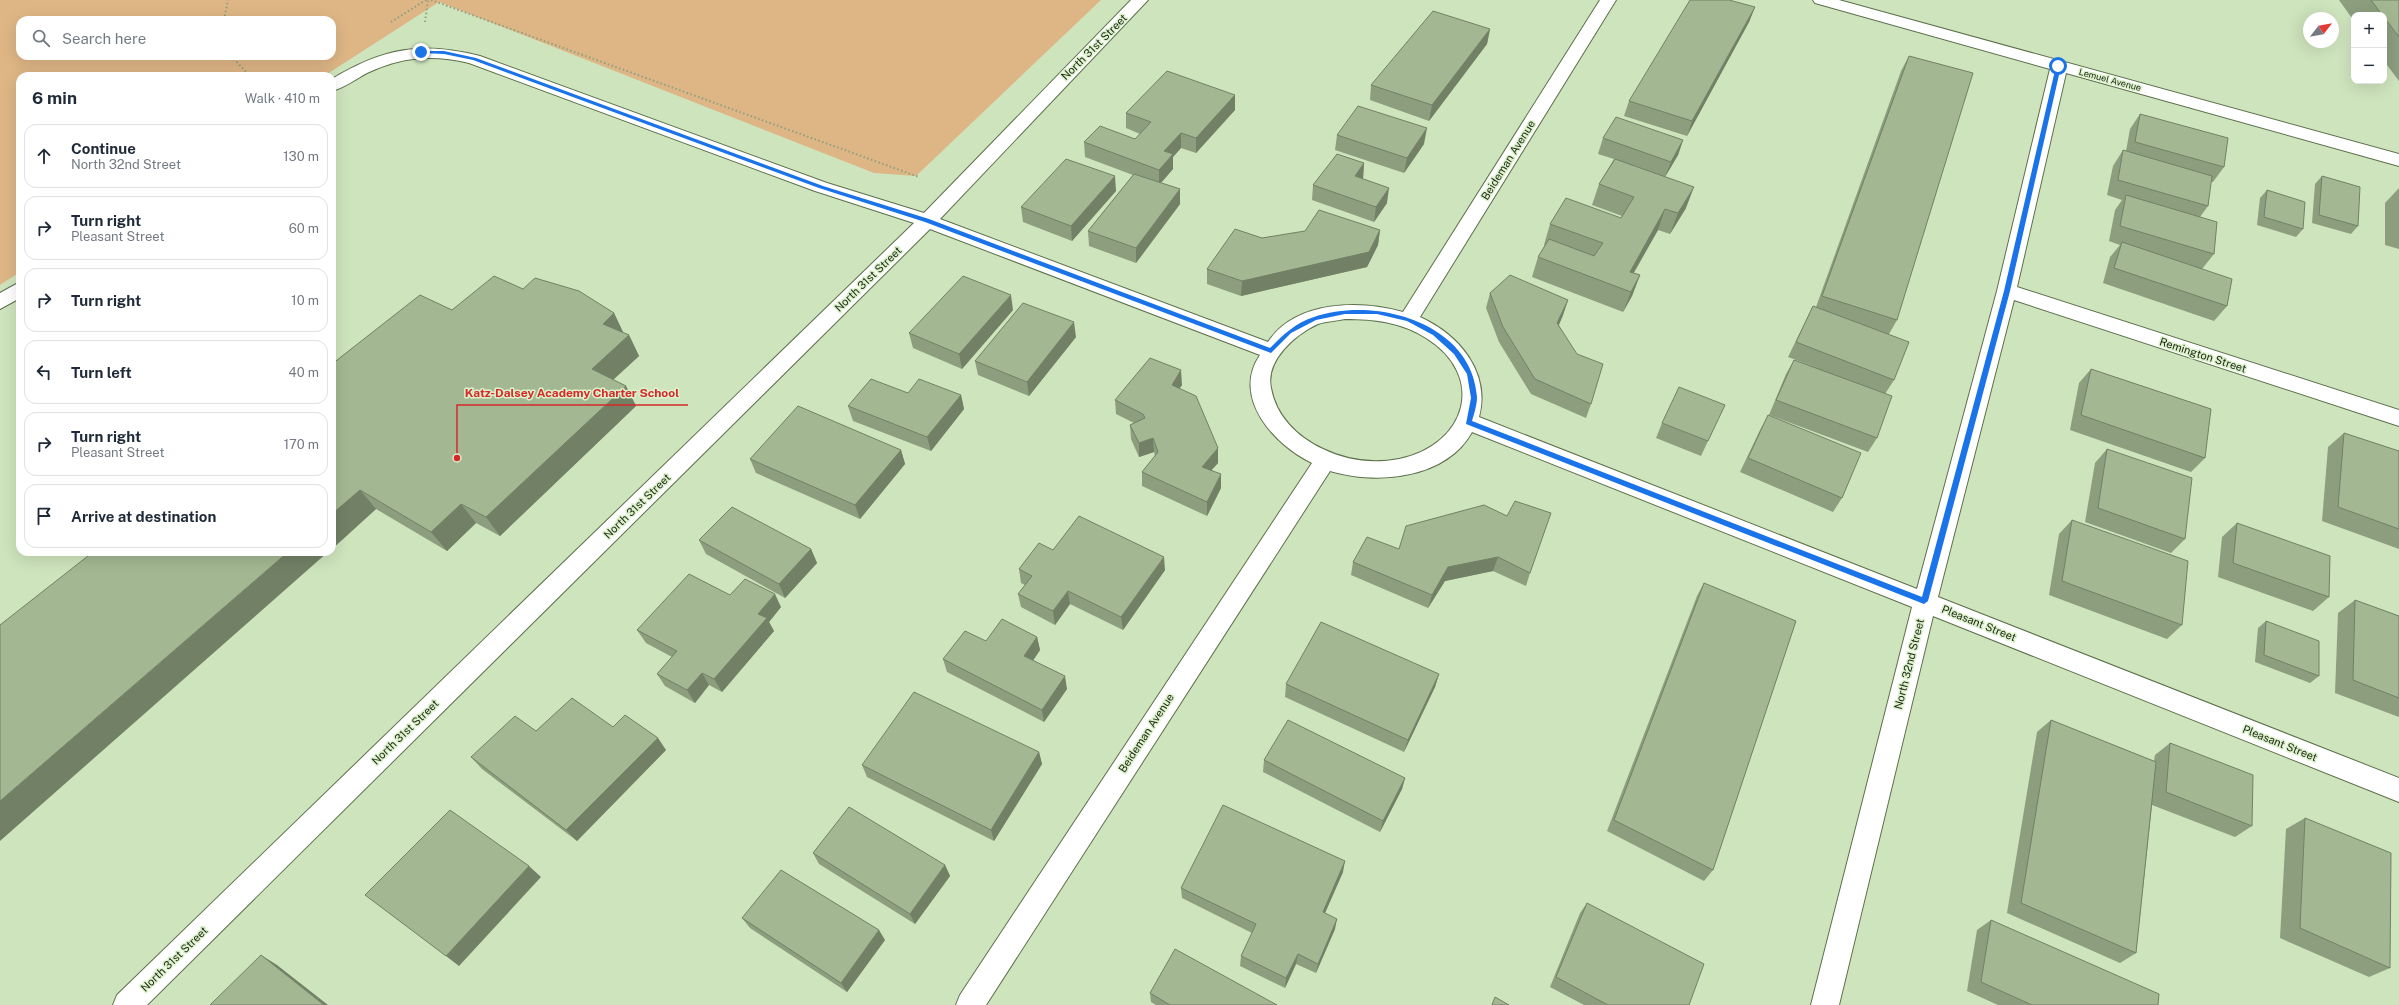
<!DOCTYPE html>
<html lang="en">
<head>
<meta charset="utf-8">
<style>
	body { margin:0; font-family:"Public Sans",sans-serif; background:#f2f2f3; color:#1f2937 }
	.controls { position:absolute; right:12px; top:12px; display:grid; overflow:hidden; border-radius:8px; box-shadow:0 4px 16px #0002 }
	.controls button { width:36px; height:36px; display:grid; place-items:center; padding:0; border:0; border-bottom:1px solid #e0e1e3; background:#fff; color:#1f2937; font:20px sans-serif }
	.compass { position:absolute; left:2303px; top:12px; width:36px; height:36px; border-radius:50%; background:#fff; box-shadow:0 4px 16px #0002; rotate:59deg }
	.stop { position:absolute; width:12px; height:12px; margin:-9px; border:3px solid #1a73e8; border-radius:50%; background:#fff }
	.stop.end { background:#1a73e8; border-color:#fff; box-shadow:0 1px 4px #0008 }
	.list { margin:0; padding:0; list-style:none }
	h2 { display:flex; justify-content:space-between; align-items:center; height:52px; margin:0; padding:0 16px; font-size:17px }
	h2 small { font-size:13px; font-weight:400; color:#747a83 }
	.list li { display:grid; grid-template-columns:26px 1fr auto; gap:12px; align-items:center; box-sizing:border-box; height:64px; margin:0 8px 8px; padding:0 8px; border:1px solid #e0e1e3; border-radius:12px }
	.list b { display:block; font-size:15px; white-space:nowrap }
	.list p { margin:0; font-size:13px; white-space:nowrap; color:#747a83 }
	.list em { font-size:13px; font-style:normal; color:#747a83 }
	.icon { flex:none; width:22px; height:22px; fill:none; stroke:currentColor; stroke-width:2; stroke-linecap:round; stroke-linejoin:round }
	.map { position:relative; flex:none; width:2399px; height:1005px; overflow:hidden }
	.search { position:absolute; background:#fff; box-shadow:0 4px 16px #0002; left:16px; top:16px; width:320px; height:44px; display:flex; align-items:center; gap:10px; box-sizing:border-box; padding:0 14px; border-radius:12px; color:#747a83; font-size:15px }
	.panel { position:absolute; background:#fff; box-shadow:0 4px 16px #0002; left:16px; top:72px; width:320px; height:484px; border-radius:12px }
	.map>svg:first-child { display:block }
</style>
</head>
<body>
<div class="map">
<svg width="2399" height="1005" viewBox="0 0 2399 1005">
	<rect width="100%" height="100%" fill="#cee4bd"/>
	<path fill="#deb686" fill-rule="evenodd" d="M0,0H1101L916,176L874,173L439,2L324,76H20V272L0,285ZM20,20H332V56H20Z"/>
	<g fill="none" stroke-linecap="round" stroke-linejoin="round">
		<g stroke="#5d704c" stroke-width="2">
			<path id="street" d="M1131,0H1148L940,219L1268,342C1296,300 1360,300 1403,312L1600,0H1616L1420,317C1459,335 1491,372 1479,417L1917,589L1997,291L2050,69L1815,3L1813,0H1839L2399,154V166L2066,73L2017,287L2399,410V426L2014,300L1938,597L2399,778V802L1933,616L1839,1005H1811L1912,607L1472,432C1446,479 1377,485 1330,471L986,1005H956L960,995L1312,463C1274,445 1231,397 1260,355L930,229L147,1005H113L117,995L914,223L815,191L469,63C432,54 401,57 367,73C356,79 344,88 332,91V79C383,48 422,41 480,56L827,183L924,213ZM1345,319C1374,319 1401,322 1426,338C1487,376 1467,445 1399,459C1372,464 1348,461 1323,449C1297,437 1276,416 1271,388C1265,360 1296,334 1318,324C1327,321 1336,321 1345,319Z
				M20,282V298L0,309V293Z"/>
		</g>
		<path stroke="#8e9f81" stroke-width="2" stroke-dasharray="1.5 2.5" stroke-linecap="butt" d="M431,0L919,177
			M224,20L228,0
			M391,22L426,0
			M425,22L428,0
			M231,56L250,76"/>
		<use href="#street" fill="#fff" fill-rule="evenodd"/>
	</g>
	<path fill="#8c9e7e" d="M2339,0H2399V81L2384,61V15H2354V21Z
		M1755,7L1749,22L1687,136L1624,116L1629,101Z
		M1490,29L1487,44L1429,121L1370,100L1371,85Z
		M1909,56L1897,320L1889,334L1894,380L1885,394L1877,438L1868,452L1769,415L1786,374L1794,360L1820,369L1788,357L1813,306L1816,307L1901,71Z
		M1235,95V110L1196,153L1181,148L1173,157V169L1161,183L1180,189V204L1136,263L1089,246L1088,231L1133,175L1085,157L1084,142L1135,139L1140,134L1126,128V113Z
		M2140,114L2224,167L2213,182H2211L2208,206L2200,217L2214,254L2202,269L2227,306L2214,321L2103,283L2110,257L2120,245L2109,241L2115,210L2122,200L2107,195L2113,166L2123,150L2126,151L2130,129Z
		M1337,135L1424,144L1404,173L1335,150Z
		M1603,138L1683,140L1678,155L1665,177L1686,208L1670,234L1658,230L1634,273L1640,275L1632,296L1623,312L1532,277L1538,257L1545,245H1544L1550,224L1621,218L1622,216L1592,205L1599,184L1614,159L1598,154Z
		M1364,163L1363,179L1387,203L1374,222L1312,200L1313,185Z
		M2322,176L2358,226L2351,234L2312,223L2315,184Z
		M2399,188V249L2385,245V203Z
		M2267,190L2303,229L2296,237L2257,225L2260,198Z
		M1116,191L1072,241L1023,222L1021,207Z
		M1380,230L1378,245L1367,267L1241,296L1207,284V269L1262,238Z
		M1490,293L1568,300L1563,315L1559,325L1591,404L1586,418L1531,394L1499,342L1486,308Z
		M452,310L614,313L623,333L629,335L639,356L613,380L626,386L636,406L500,536L476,523L447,551L376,509L332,549V364Z
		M1013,310L962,369L913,348L909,333Z
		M1076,337L1029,396L978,375L975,361Z
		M2091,369L2205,458L2191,472L2070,430L2079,383Z
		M1182,385L1179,388L1218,463L1211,470L1221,488L1207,516L1142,486V472L1155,456L1154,452L1139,457L1131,439L1130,425L1134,423L1116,414L1115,400Z
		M908,393L961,395L964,409L931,451L853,421L848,406Z
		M1768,415L1842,498L1833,512L1740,472L1760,430Z
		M1662,423L1708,441L1701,456L1656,438Z
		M2344,433L2399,451V549L2322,521L2328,447Z
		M2107,449L2185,539L2171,553L2085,522L2095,463Z
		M901,450L905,464L860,519L756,473L750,459Z
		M1484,505L1530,573L1526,586L1493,571L1445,581L1428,608L1351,575L1353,562L1399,549Z
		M2072,520L2182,625L2167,639L2049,595L2059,534Z
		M2237,523L2329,597L2313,611L2218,577L2222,537Z
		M699,540L811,549L817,563L785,598L706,554Z
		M1053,550L1165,570L1123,630L1070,604L1055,625L1021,607L1018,594L1025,585L1021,583L1019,569Z
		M1704,583L1713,870L1704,881L1607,831L1697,596Z
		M730,595L781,607L769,622L774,631L722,692L709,685L695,703L665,686L657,674L672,657L646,643L637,630Z
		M2355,600L2399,616V717L2335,693L2338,613Z
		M2266,621L2319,676L2310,683L2255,662L2258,628Z
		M1037,637L1040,650L1033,661L1067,689L1044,722L947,672L943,659L986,641Z
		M1439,674L1435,687L1404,752L1285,697L1286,684Z
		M2051,720L2154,761L2155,755L2170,743L2252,826L2235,837L2152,805L2136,953L2120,963L2007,913L2037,732Z
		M613,727L666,750L577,841L482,769L471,757L536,731Z
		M1039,752L1042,764L994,841L867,777L862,765Z
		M1264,760L1405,778L1402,789L1380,832L1263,772Z
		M2305,818L2390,968L2369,977L2280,938L2286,829Z
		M813,853L945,865L950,876L915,924L819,864Z
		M1343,872L1325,913L1335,929L1316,973L1296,964L1285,988L1240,966L1241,956L1252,933L1182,898L1181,888Z
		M1587,903L1689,1005H1584L1550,987L1580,913Z
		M742,918L885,940L847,992L750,928Z
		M1991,920L2158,1005H1998L1967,991L1977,930Z
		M1150,993L1277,1005H1156L1151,1002Z"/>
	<path fill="#728166" d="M1755,7L1749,22L1687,136L1692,121Z
		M1490,29L1487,44L1429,121L1432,105Z
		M1235,95V110L1196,153V138Z
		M1427,128L1424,144L1404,173L1407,158Z
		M1181,133V148L1173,157V169L1159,185V170L1164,151Z
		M1683,140L1678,155L1665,177L1671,162Z
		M1364,163L1363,179L1355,176Z
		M1115,176L1116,191L1072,241L1071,226Z
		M1694,187L1686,208L1670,234L1678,213Z
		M1389,188L1387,203L1374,222L1376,207Z
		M1180,189V204L1136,263V248Z
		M1665,209L1658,230L1624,289L1630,272Z
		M1380,230L1378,245L1367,267L1241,296L1242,281Z
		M1640,275L1632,296L1623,312L1631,292Z
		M1011,295L1013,310L962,369L959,354Z
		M1568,300L1563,315L1553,338L1557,323Z
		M614,313L624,334L603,324Z
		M1074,322L1076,337L1029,396L1027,382Z
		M629,335L639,356L603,389L592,369Z
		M1181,370L1182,385L1172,400V385Z
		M626,386L636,406L500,536L486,517Z
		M961,395L964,409L931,451L927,437Z
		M1153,438L1154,452L1139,457V443Z
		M1218,448V463L1202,481V467Z
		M901,450L905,464L860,519L855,505Z
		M1221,474V488L1207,516V502Z
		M360,490L376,509L332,549V514Z
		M461,504L476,523L447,551L431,532Z
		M811,549L817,563L785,598L779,584Z
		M288,552H328L0,841V801Z
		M1164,557L1165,570L1123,630L1121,617Z
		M1498,557L1493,571L1445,581L1428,608L1432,595L1448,567Z
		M1068,591L1070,604L1055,625L1053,611Z
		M775,594L781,607L769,622L774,631L722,692L714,679L758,614Z
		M1037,637L1040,650L1027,669L1024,656Z
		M702,673L709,685L695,703L687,690Z
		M1439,674L1435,687L1404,752L1408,740Z
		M1065,676L1067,689L1044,722L1042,710Z
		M658,738L666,750L577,841L566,830Z
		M1039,752L1042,764L994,841L991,830Z
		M1405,778L1402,789L1380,832L1383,821Z
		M1345,861L1343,872L1321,922L1323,912Z
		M945,865L950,876L915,924L910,914Z
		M529,866L541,877L459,966L446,956Z
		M1337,919L1335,929L1316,973L1318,964Z
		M879,930L885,940L847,992L841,983Z
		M1298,954L1296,964L1285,988L1286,978Z
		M261,955L277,965L328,1005H324Z"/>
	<path fill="#a3b892" stroke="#728166" d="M1690,0H1729L1755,7L1692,121L1629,101Z
		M2371,0H2399V37L2384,17V15H2382Z
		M1433,11L1490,29L1432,105L1371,85Z
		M1909,56L1973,73L1897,320L1822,296Z
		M1167,71L1235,95L1196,138L1181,133L1164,151L1173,154L1159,170L1084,142L1100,126L1135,139L1151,122L1126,113Z
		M1358,106L1427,128L1407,158L1337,135Z
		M2140,114L2228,138L2224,167L2135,142Z
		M1616,117L1683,140L1671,162L1603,138Z
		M2123,150L2212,176L2208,206L2118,180Z
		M1337,154L1364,163L1355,176L1389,188L1376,207L1313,185Z
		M1066,159L1115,176L1071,226L1021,207Z
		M1615,159L1694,187L1678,213L1665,209L1630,272L1640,275L1631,292L1538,257L1549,239L1594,256L1603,243L1550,224L1566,198L1621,218L1634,197L1599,184Z
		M1134,174L1180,189L1136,248L1088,231Z
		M2322,176L2360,187L2358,226L2319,215Z
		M2267,190L2305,202L2303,229L2264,217Z
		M2126,195L2217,222L2214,254L2120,226Z
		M1319,210L1380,230L1369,252L1242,281L1207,269L1235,229L1262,238L1305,231Z
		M2122,242L2232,279L2227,306L2114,268Z
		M1510,275L1568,300L1557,323L1577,354L1603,364L1591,404L1535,379L1503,327L1490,293Z
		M494,276L523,289L535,278L579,291L614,313L603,324L629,335L592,369L626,386L486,517L461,504L431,532L360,490L332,514V364L420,295L452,310Z
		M963,276L1011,295L959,354L909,333Z
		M1023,303L1074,322L1027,382L975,361Z
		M1813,306L1909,342L1894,380L1796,342Z
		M1150,358L1181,370L1172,385L1196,396L1218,448L1202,467L1221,474L1207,502L1142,472L1158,452L1153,438L1139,443L1130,425L1145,418L1143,414L1115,400Z
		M1794,360L1892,396L1877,438L1776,400Z
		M2091,369L2211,409L2205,458L2081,415Z
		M871,379L908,393L919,379L961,395L927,437L848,406Z
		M1679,387L1725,405L1708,441L1662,423Z
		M798,406L901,450L855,505L750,459Z
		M1768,415L1861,453L1842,498L1748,458Z
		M2344,433L2399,451V529L2338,507Z
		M2107,449L2192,478L2185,539L2098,508Z
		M1515,501L1551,513L1530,573L1498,557L1448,567L1432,595L1353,562L1367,537L1399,549L1406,526L1484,505L1507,516Z
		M732,507L811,549L779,584L699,540Z
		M1079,516L1164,557L1121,617L1068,591L1053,611L1018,594L1032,576L1019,569L1039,543L1053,550Z
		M2072,520L2188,561L2182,625L2062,581Z
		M2237,523L2330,556L2329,597L2233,563Z
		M93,552H288L0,801V625Z
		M689,574L730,595L745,579L775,594L758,614L767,618L714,679L702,673L687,690L657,674L677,651L637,630Z
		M1704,583L1796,621L1713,870L1614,820Z
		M2355,600L2399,616V698L2353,680Z
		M1002,619L1037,637L1024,656L1065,676L1042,710L943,659L965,631L986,641Z
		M2266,621L2319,641V676L2264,655Z
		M1321,622L1439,674L1408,740L1286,684Z
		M914,692L1039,752L991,830L862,765Z
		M572,698L613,727L625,715L658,738L566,830L471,757L515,716L536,731Z
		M1288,720L1405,778L1383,821L1264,760Z
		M2051,720L2156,762L2136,953L2021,903Z
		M2170,743L2253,775L2252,826L2166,792Z
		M1223,805L1345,861L1323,912L1337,919L1318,964L1298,954L1286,978L1241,956L1256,924L1181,888Z
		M849,807L945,865L910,914L813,853Z
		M450,810L529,866L446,956L365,895Z
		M2305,818L2391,853L2390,968L2300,928Z
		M781,870L879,930L841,983L742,918Z
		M1587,903L1704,964L1689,1005H1608L1556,977Z
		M1991,920L2159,994L2158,1005H2032L1981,982Z
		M1175,949L1277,1005H1170L1150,993Z
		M261,955L324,1005H210Z
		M1495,997L1509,1005H1492Z"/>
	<path fill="#1a73e8" d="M419,51H444L476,58L823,186L929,219L1270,348C1283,335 1295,323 1314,317C1374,296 1472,322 1477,397C1477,405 1474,414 1472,421L1922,597L2004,291L2056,66H2061L2010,291L1928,601L1924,604L1466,424L1471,398L1467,374L1454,354L1433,335L1407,321L1377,314H1345L1316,320L1291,333L1271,353L925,222L819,188L473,60L444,54L421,53Z"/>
	<g text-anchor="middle" stroke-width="3" stroke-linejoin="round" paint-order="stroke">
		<g font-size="9" fill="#1d2516" stroke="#dbf2ca">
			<text transform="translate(2110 80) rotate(15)" y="3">Lemuel Avenue</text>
		</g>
		<g font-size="11" fill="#1d2516" stroke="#dbf2ca">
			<text transform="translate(1094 47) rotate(-45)" y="4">North 31st Street</text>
			<text transform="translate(1508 160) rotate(-58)" y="4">Beideman Avenue</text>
			<text transform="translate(868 279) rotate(-44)" y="4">North 31st Street</text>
			<text transform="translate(2203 355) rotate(18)" y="4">Remington Street</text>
			<text transform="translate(637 506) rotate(-44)" y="4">North 31st Street</text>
			<text transform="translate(1979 623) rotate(22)" y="4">Pleasant Street</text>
			<text transform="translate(1909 664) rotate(-76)" y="4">North 32nd Street</text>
			<text transform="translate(405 732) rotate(-44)" y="4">North 31st Street</text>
			<text transform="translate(1146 733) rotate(-57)" y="4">Beideman Avenue</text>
			<text transform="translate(2280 743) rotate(22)" y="4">Pleasant Street</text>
			<text transform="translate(174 959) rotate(-44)" y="4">North 31st Street</text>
		</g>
	</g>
	<path fill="none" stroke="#d62828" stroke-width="1.5" d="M457 458L457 405H688"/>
	<circle fill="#d62828" stroke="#dbf2ca" stroke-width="1.5" cx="457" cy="458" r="4"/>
	<g font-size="12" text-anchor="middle" font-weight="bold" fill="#d62828" stroke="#dbf2ca" stroke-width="3" stroke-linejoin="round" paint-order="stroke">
		<text x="572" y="397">Katz-Dalsey Academy Charter School</text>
	</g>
</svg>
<div class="controls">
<button>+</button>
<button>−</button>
</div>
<svg class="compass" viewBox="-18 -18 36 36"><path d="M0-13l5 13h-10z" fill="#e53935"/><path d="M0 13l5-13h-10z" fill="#747a83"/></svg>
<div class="stop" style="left:2058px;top:66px"></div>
<div class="stop end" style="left:421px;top:52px"></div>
<div class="search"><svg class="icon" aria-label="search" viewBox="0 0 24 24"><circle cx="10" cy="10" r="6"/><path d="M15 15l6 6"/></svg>Search here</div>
<section class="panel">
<h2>6 min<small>Walk · 410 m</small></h2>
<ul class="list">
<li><svg class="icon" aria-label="ahead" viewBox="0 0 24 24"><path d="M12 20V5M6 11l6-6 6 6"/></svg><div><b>Continue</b><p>North 32nd Street</p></div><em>130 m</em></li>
<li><svg class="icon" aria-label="right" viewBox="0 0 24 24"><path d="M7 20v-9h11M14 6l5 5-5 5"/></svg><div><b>Turn right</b><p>Pleasant Street</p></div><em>60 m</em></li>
<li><svg class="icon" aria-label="right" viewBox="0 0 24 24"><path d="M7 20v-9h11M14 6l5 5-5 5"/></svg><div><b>Turn right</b></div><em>10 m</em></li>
<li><svg class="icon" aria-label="left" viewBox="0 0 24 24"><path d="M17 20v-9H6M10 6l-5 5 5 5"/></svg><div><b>Turn left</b></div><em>40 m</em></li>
<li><svg class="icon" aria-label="right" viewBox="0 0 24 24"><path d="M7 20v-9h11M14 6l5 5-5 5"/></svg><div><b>Turn right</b><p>Pleasant Street</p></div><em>170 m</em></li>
<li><svg class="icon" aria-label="arrive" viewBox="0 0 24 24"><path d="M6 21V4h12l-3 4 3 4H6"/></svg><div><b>Arrive at destination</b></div></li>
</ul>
</section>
</div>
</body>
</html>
